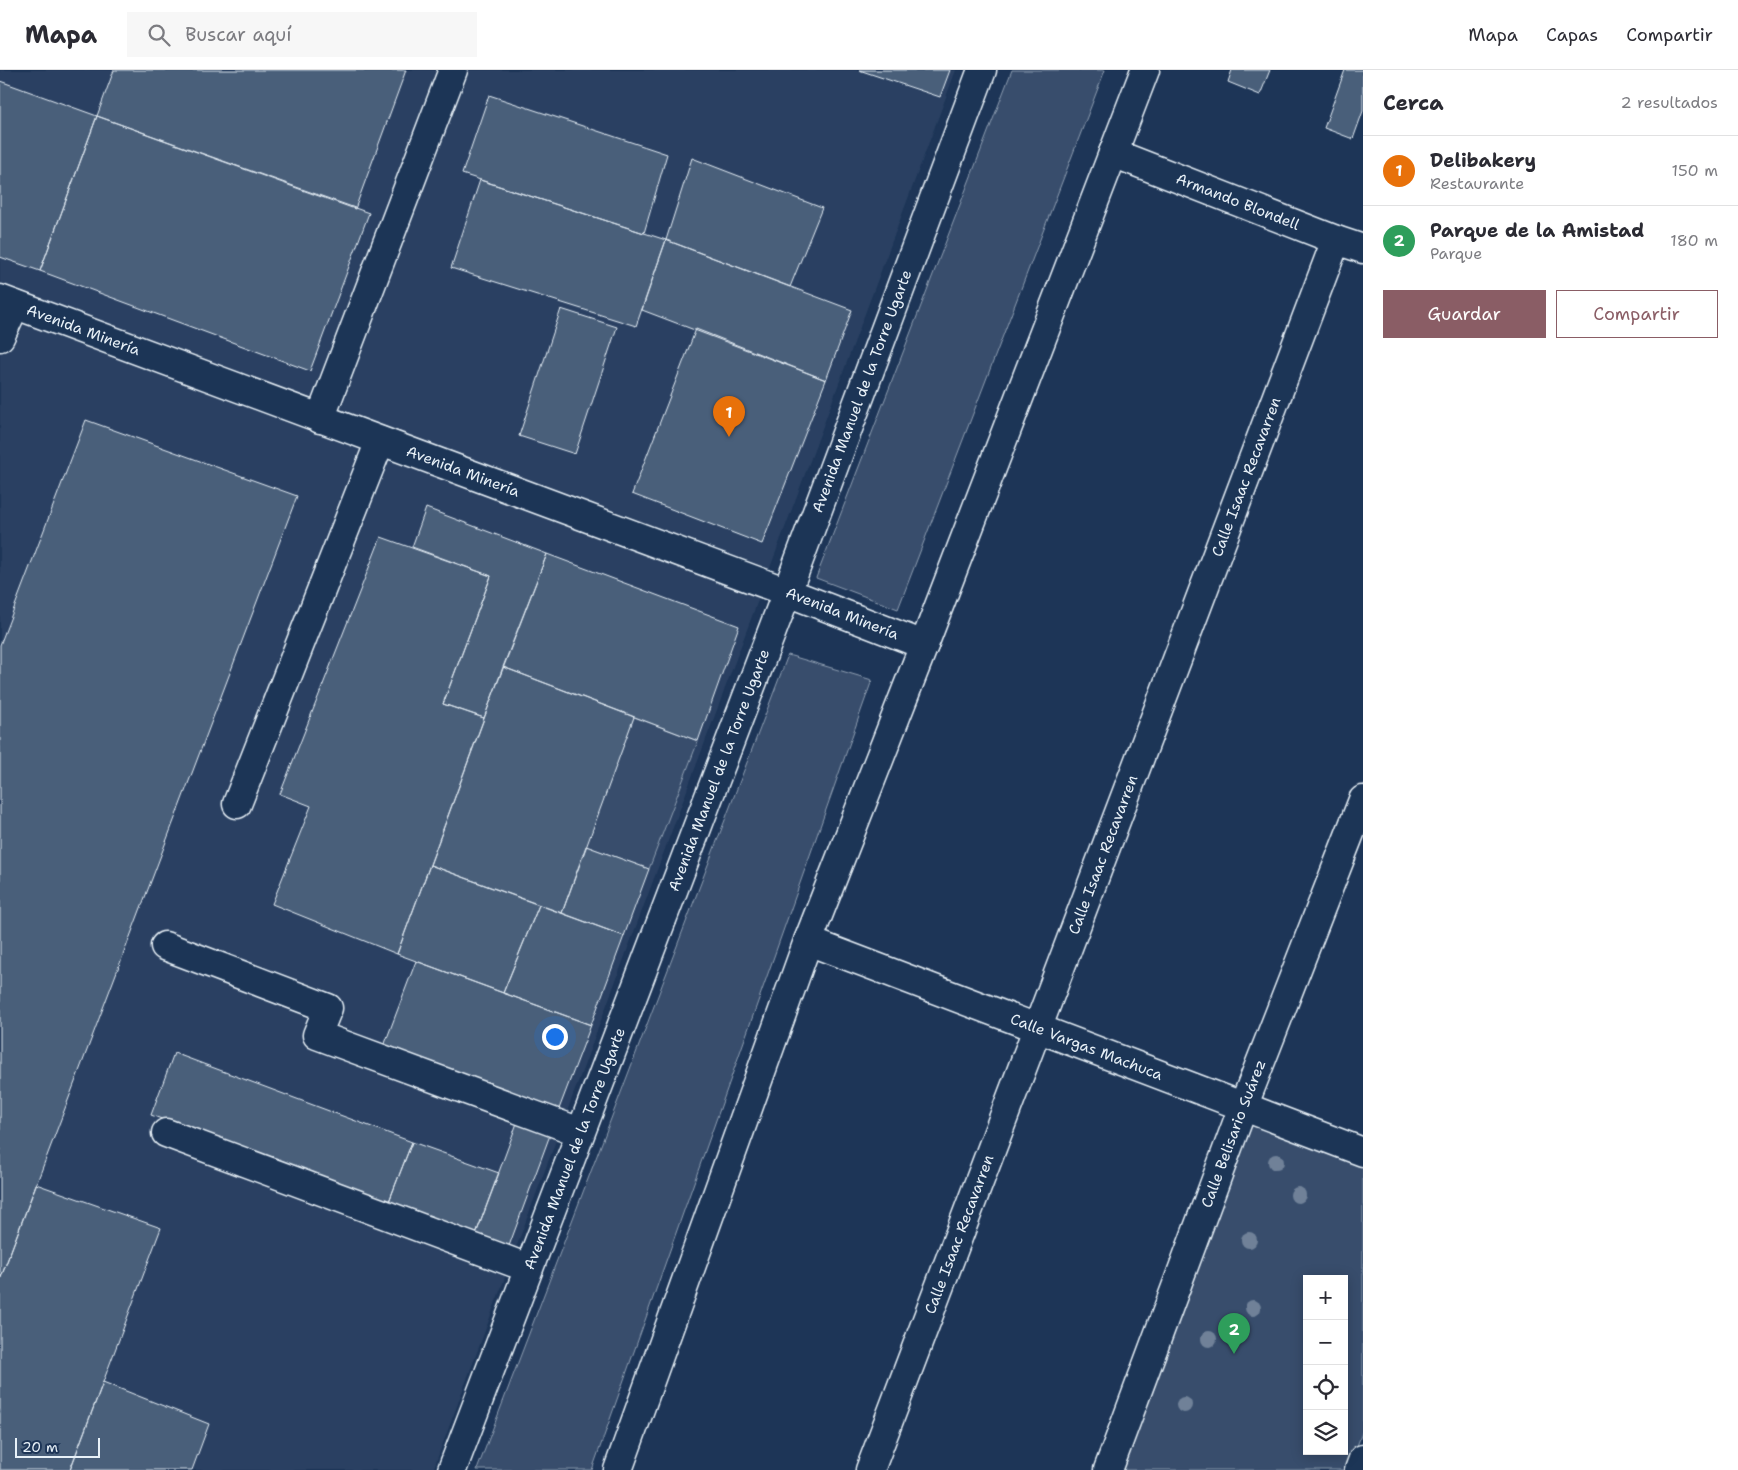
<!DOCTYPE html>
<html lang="es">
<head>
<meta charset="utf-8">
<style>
	body { margin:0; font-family:"Shantell Sans",sans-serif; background:#f7f7f7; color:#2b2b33 }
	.controls { position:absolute; right:15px; bottom:15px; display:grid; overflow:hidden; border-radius:0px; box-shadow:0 2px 12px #0003 }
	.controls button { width:45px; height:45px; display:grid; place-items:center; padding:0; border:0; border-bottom:1px solid #e1e1e2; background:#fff; color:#2b2b33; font:25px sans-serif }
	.scale { position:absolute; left:15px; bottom:12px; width:85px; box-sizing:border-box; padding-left:5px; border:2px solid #e8f1f8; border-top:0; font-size:14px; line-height:18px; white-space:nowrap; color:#e8f1f8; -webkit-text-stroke:4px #1d3557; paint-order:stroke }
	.you { position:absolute; left:554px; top:966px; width:18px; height:18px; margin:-12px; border:4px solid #fff; border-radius:50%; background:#1a73e8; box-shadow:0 0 0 8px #1a73e833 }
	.badge { display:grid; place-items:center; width:32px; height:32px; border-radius:50%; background:#8a5d65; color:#fff; font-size:16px; font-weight:700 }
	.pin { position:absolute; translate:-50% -41px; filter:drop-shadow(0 1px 2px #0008) }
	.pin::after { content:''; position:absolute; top:26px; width:18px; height:15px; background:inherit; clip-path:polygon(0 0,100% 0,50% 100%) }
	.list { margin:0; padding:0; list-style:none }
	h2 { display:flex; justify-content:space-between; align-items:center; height:65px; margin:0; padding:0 20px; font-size:21px }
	h2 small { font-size:16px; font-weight:400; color:#7c7c81 }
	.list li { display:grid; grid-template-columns:32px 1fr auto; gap:15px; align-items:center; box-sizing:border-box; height:70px; padding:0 20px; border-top:1px solid #e1e1e2 }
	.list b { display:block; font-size:19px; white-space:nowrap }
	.list p { margin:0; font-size:16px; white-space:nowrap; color:#7c7c81 }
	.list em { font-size:16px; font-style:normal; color:#7c7c81 }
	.actions { display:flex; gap:10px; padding:15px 20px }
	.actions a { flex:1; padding:11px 0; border:1px solid #8a5d65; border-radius:0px; text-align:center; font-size:18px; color:#8a5d65 }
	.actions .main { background:#8a5d65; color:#fff }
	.icon { flex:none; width:28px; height:28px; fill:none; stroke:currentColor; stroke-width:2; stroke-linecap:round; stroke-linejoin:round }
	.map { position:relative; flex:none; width:1363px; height:1400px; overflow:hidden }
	header { display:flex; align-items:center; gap:30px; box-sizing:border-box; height:70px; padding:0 25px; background:#fff; border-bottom:1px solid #e1e1e2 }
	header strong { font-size:24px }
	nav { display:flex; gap:28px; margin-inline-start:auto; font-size:18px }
	.search { width:350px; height:45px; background:#f7f7f7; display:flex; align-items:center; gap:12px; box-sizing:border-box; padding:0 18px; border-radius:0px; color:#7c7c81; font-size:19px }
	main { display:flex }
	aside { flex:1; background:#fff }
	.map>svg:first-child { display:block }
</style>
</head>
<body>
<header>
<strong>Mapa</strong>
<div class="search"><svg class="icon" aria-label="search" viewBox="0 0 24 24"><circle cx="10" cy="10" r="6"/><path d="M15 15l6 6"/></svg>Buscar aquí</div>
<nav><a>Mapa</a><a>Capas</a><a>Compartir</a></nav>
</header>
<main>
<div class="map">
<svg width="1363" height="1400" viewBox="0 0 1363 1400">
	<rect width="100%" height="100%" fill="#1d3557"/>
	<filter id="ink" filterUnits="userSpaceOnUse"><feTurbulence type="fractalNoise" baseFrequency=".02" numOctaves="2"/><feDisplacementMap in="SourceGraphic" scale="10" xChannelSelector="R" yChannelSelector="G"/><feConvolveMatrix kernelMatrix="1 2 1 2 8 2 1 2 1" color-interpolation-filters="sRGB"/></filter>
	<g filter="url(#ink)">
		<path fill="#2a4162" d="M0,0H956L433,1400H0Z"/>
		<path fill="#374d6c" stroke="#909fb2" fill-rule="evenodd" d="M1012,0H1105L898,539L816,508Z
			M788,585L872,610L592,1400H477Z
			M634,647L698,671L649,799L586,776Z
			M1247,1046L1363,1088V1360L1348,1400H1121ZM1307,1209H1344V1381H1307Z"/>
		<path fill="#495e7a" stroke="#e8f1f8" d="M114,0H406L355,139L97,46Z
			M859,0H950L940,27Z
			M1232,0H1270L1260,25L1228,12Z
			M1345,0H1363V41L1353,69L1324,58Z
			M0,11L97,46L40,201L0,187Z
			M489,25L667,84L644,163L462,104Z
			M97,46L369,143L310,301L40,201Z
			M692,88L822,138L790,217L666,170Z
			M480,110L666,170L636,256L451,198Z
			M666,170L852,240L826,310L642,240Z
			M561,239L617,257L575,384L519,366Z
			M696,259L826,310L762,474L632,424Z
			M86,350L297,426L0,1210V575Z
			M426,438L547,484L484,648L443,634L491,506L412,477Z
			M381,467L491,506L443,634L484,648L397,884L272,834L311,736L280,724Z
			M547,484L739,556L698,671L503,597Z
			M503,597L634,647L562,843L430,795Z
			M586,776L649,799L624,866L562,843Z
			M430,795L539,835L503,923L397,884Z
			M539,835L624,866L591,955L503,923Z
			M416,891L591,955L559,1039L384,976Z
			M174,983L412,1072L388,1134L151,1045Z
			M517,1053L550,1065L509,1176L476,1164Z
			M412,1072L499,1103L476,1164L388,1134Z
			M36,1114L161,1158L70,1400H0V1210Z
			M103,1312L209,1354L192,1400H70Z"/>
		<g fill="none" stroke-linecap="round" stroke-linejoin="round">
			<g stroke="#e8f1f8" stroke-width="31">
				<g id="minor">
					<path id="s1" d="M1113,83L1336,170L1363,179"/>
					<path id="s2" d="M0,229L787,522L924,575"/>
					<path d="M0,267L15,235"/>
					<path d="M320,349L453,0"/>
					<path d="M237,734L380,371"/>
					<path id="s3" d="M808,871L1363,1082"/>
					<path d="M165,876L328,938L317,965L580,1062"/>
					<path d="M166,1063L528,1198"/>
					<path id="s4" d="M452,1400L787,522L982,0"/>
					<path d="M618,1400L808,871L924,575L1145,0"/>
					<path id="s5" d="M870,1400L1336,170"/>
					<path id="s6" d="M1108,1400L1243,1037L1363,730"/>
					<path d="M1359,1400L1363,1389"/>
				</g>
			</g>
			<use href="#minor" stroke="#1d3557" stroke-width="28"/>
		</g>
		<g fill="#708198">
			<circle cx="1276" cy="1092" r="8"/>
			<circle cx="1298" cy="1125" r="8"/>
			<circle cx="1249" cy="1170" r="8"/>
			<circle cx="1253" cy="1238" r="8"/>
			<circle cx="1209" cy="1269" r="8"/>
			<circle cx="1184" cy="1335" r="8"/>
		</g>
	</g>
	<g text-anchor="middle" stroke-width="4" stroke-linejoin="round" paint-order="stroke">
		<g font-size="15" fill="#e8f1f8" stroke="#1d3557">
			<text dy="5" stroke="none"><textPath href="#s1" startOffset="134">Armando Blondell</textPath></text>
			<text dy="5" stroke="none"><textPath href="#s2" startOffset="89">Avenida Minería</textPath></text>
			<text dy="5" stroke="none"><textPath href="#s4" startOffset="1154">Avenida Manuel de la Torre Ugarte</textPath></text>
			<text dy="5" stroke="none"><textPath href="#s2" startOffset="494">Avenida Minería</textPath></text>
			<text dy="5" stroke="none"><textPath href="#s5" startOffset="1062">Calle Isaac Recavarren</textPath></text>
			<text dy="5" stroke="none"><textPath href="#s2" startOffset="899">Avenida Minería</textPath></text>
			<text dy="5" stroke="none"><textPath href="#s4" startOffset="749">Avenida Manuel de la Torre Ugarte</textPath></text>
			<text dy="5" stroke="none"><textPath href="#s5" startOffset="658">Calle Isaac Recavarren</textPath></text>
			<text dy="5" stroke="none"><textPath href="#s3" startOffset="298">Calle Vargas Machuca</textPath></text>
			<text dy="5" stroke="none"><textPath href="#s6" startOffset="359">Calle Belisario Suárez</textPath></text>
			<text dy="5" stroke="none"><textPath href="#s4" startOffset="344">Avenida Manuel de la Torre Ugarte</textPath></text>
			<text dy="5" stroke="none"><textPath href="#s5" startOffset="252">Calle Isaac Recavarren</textPath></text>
		</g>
	</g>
</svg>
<div class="controls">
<button>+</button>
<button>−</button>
<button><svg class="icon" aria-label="locate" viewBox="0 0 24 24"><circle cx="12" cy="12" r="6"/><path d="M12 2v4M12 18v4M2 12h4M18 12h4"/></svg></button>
<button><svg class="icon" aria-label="layers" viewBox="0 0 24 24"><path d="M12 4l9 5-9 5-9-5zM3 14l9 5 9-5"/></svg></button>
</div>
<div class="scale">20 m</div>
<div class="you"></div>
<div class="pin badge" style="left:729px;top:367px;background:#e8710a">1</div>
<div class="pin badge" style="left:1234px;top:1284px;background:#2e9e5b">2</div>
</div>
<aside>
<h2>Cerca<small>2 resultados</small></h2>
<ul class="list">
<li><span class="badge" style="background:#e8710a">1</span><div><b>Delibakery</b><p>Restaurante</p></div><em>150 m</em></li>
<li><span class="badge" style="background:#2e9e5b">2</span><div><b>Parque de la Amistad</b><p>Parque</p></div><em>180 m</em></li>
</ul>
<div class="actions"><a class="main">Guardar</a><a>Compartir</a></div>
</aside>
</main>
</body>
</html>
